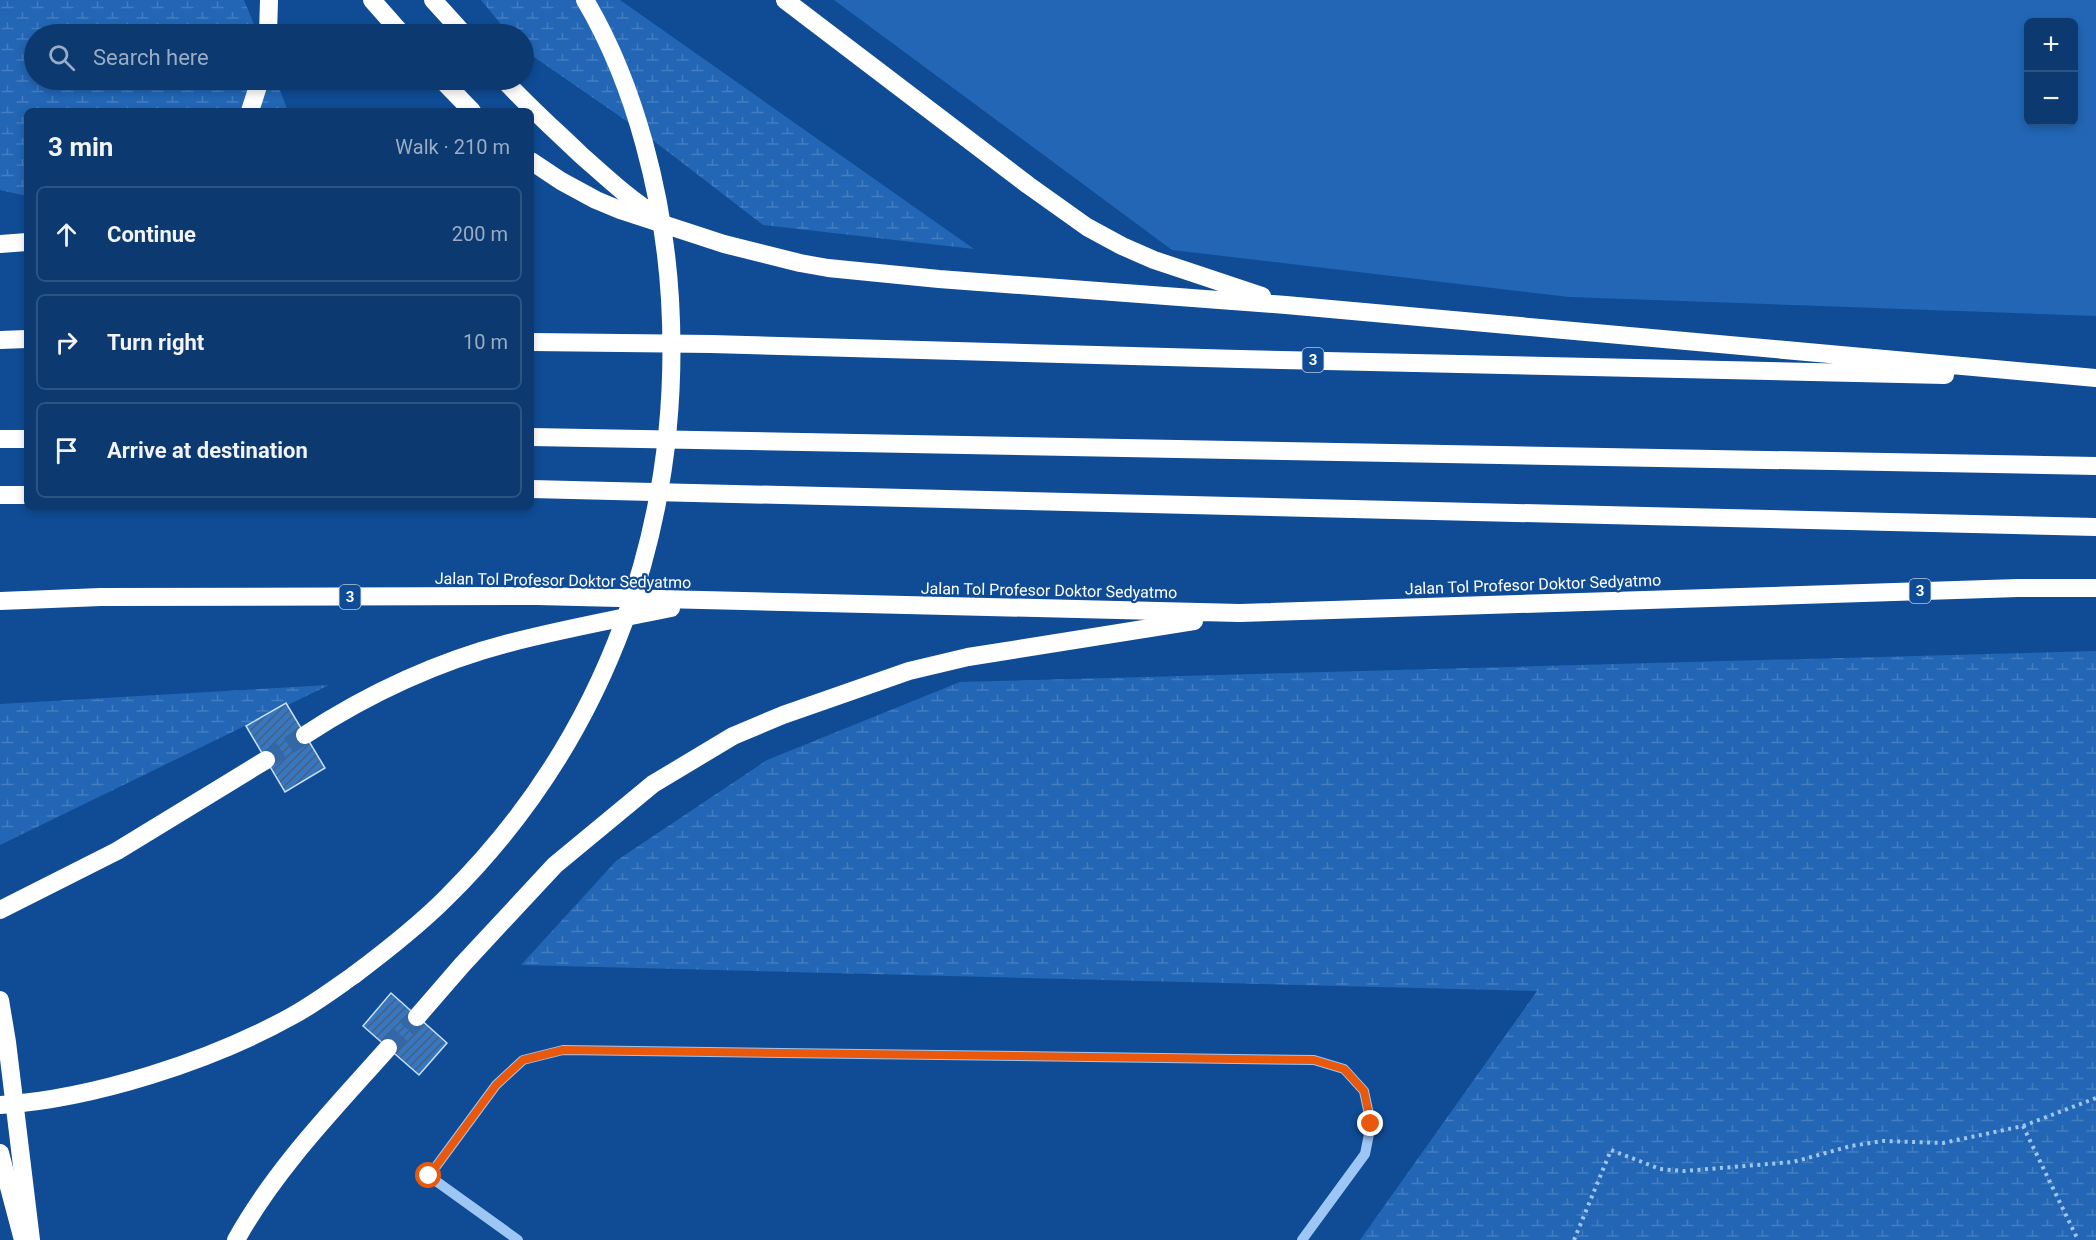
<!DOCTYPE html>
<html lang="en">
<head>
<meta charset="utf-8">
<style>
	body { margin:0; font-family:Roboto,sans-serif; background:#144075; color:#f1f3f6 }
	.controls { position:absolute; right:18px; top:18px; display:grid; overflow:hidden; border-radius:9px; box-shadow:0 3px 9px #0003 }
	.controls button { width:54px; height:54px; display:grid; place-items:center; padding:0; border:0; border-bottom:2px solid #2b5383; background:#0b3970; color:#f1f3f6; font:30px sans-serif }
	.stop { position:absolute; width:18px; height:18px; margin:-14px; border:4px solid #ea580c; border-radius:50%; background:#fff }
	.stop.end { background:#ea580c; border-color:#fff; box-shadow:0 2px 6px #0008 }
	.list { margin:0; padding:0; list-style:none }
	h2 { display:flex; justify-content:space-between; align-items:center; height:78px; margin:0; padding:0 24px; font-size:26px }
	h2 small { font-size:20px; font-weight:400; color:#9aacc3 }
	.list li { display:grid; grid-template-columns:39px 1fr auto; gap:18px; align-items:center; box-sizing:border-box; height:96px; margin:0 12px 12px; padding:0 12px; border:2px solid #2b5383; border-radius:9px }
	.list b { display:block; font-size:22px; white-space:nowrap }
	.list em { font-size:20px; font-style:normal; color:#9aacc3 }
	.icon { flex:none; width:33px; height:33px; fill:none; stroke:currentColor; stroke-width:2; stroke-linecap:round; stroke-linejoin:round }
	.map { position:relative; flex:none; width:2096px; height:1240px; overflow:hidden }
	.search { position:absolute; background:#0b3970; box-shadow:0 3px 9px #0003; left:24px; top:24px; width:510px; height:66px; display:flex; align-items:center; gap:15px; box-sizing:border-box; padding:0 21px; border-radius:33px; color:#9aacc3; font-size:22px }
	.panel { position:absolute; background:#0b3970; box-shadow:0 3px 9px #0003; left:24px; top:108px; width:510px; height:402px; border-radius:9px }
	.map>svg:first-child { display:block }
</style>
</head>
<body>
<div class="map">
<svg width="2096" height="1240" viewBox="0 0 2096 1240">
	<defs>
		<pattern id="wetland-marsh" width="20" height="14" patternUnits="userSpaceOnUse" patternTransform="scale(1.5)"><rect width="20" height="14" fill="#2266b5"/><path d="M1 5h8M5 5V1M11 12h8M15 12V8" fill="none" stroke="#437dc0"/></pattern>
		<pattern id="building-hatch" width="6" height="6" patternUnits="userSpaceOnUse" patternTransform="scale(1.5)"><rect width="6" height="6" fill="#3876be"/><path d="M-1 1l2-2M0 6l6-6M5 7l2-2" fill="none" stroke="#426185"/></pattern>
	</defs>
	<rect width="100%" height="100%" fill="#0f4c95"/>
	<path fill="#2266b5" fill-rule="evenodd" d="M834,0H2096V316L1569,297L1172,250ZM2028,22H2074V122H2028Z"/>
	<path fill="url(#wetland-marsh)" d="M0,0H244L258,34H34V80H276L288,111H27V196L0,190Z
		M481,0H620L974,249L763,225L641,131L524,50V34H509Z
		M2096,651V1240H1360L1537,991L521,965L616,861L767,760L960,682Z
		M329,685L0,845V704Z"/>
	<path fill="url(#building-hatch)" stroke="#c6e0fe" stroke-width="1.5" d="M286,703L325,768L285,792L246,726Z
		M391,993L447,1043L419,1075L363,1026Z"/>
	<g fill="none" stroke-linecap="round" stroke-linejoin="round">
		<path stroke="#3367a5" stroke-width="18" stroke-dasharray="18 9" stroke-linecap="butt" d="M266,760L305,735
			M388,1048L417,1017"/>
		<path stroke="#9ec6f4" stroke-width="4" stroke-dasharray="3 4.5" stroke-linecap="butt" d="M2023,1126L2096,1098
			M1574,1240L1611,1150L1660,1169L1684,1171L1793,1162L1851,1146L1883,1141L1943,1143L2023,1126L2078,1240"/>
		<path stroke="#9ec6f4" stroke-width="10" d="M518,1240L429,1176L496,1085L523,1060L563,1050L1314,1060L1344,1069L1364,1091L1371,1124L1365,1154L1302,1240"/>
		<path stroke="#fff" stroke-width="18" d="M372,0L402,34
			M433,0L464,34
			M785,0L1028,185L1087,227L1122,246L1154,260L1262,296
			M268,34L269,0
			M442,80L472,111
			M504,80C528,106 555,130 581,155C605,176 630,200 657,216
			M250,111L260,80
			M531,161L561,181L596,200L620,210L724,244L800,263L828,268L939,279L1286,305L2096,378
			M0,244L27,242
			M0,340L27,339
			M531,342L711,344L1239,359L1945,375
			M531,437L2096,466
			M0,439H27
			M531,489L2096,527
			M0,495H27
			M0,601L101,597L537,596L1240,613L2018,588H2096
			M305,735C368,694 436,662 509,643C563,629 617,619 671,608
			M0,910L117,851L266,760
			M417,1017L462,965L555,865L653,784L733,736L783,715L909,671L968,657L1194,621
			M0,1105C93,1099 211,1061 292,1016C314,1004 334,989 354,975
			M0,1153L23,1240
			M236,1240C276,1168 334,1109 388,1048"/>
		<path stroke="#fff" stroke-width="18" d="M354,975C386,951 418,926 446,898C608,738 683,524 670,299C664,199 636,86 585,0
			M0,1000L7,1042L31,1240"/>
	</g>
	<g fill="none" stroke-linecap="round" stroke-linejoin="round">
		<path stroke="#ea580c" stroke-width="8" d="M429,1176L496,1085L523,1060L563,1050L1314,1060L1344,1069L1364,1091L1371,1124"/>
	</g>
	<g text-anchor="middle" stroke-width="4.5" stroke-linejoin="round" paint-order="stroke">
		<g fill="#0f4c95" stroke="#b7c9df" stroke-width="1.5">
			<rect x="1302.5" y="348" width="21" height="24" rx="4.5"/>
			<rect x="1909.5" y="579" width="21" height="24" rx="4.5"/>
			<rect x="339.5" y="585" width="21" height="24" rx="4.5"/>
		</g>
		<g font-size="15" font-weight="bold" fill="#fff">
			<text x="1313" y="365">3</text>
			<text x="1920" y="596">3</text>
			<text x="350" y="602">3</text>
		</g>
		<g font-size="16" fill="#fff" stroke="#0f4c95">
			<text transform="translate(563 580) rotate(1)" y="6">Jalan Tol Profesor Doktor Sedyatmo</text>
			<text transform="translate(1533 584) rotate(-2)" y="6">Jalan Tol Profesor Doktor Sedyatmo</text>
			<text transform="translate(1049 590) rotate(1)" y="6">Jalan Tol Profesor Doktor Sedyatmo</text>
		</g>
	</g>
</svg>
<div class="controls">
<button>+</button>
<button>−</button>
</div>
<div class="stop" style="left:429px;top:1176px"></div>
<div class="stop end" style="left:1371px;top:1124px"></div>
<div class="search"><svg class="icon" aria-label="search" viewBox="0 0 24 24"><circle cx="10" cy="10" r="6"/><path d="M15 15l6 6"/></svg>Search here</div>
<section class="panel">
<h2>3 min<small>Walk · 210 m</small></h2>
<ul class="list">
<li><svg class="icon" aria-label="ahead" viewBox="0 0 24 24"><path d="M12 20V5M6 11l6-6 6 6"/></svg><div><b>Continue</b></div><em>200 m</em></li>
<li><svg class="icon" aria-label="right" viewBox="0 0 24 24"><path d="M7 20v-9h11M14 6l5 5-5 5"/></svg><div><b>Turn right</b></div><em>10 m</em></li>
<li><svg class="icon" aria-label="arrive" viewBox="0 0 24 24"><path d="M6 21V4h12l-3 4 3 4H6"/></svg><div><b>Arrive at destination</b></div></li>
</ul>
</section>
</div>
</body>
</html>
